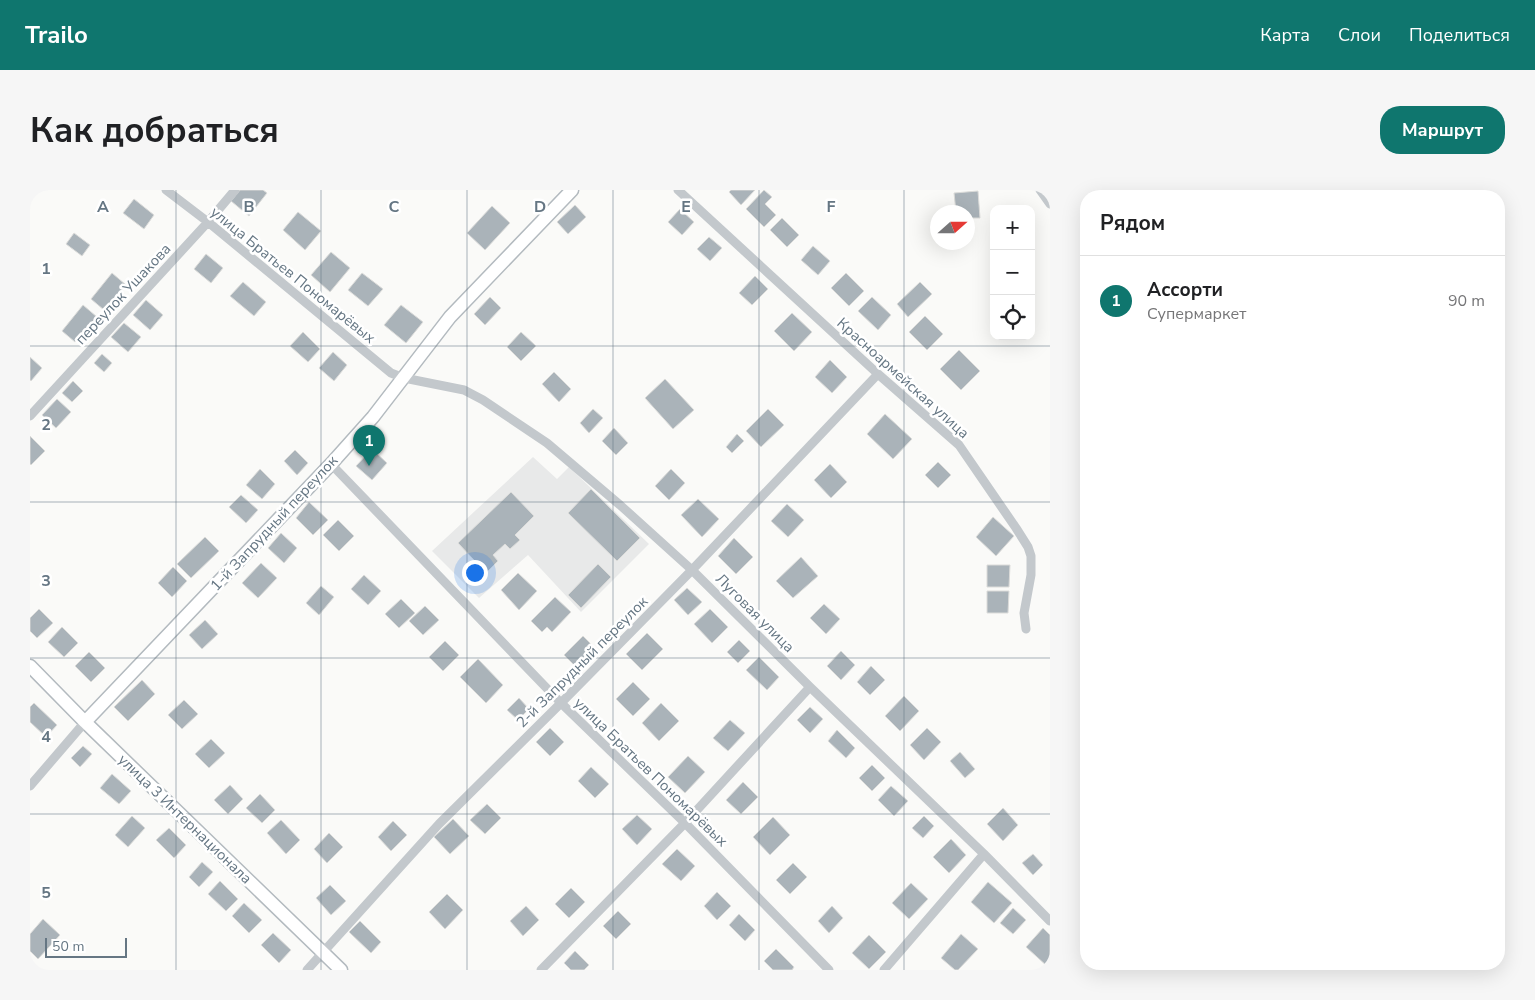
<!DOCTYPE html>
<html lang="ru">
<head>
<meta charset="utf-8">
<style>
	body { margin:0; font-family:"Nunito Sans",sans-serif; background:#f6f6f6; color:#202124 }
	.controls { position:absolute; right:15px; top:15px; display:grid; overflow:hidden; border-radius:10px; box-shadow:0 5px 20px #0002 }
	.controls button { width:45px; height:45px; display:grid; place-items:center; padding:0; border:0; border-bottom:1px solid #e0e0e0; background:#fff; color:#202124; font:25px sans-serif }
	.compass { position:absolute; left:900px; top:15px; width:45px; height:45px; border-radius:50%; background:#fff; box-shadow:0 5px 20px #0002; rotate:69deg }
	.scale { position:absolute; left:15px; bottom:12px; width:82px; box-sizing:border-box; padding-left:5px; border:2px solid #657683; border-top:0; font-size:14px; line-height:18px; white-space:nowrap; color:#657683; -webkit-text-stroke:4px #fff; paint-order:stroke }
	.you { position:absolute; left:444px; top:382px; width:18px; height:18px; margin:-12px; border:4px solid #fff; border-radius:50%; background:#1a73e8; box-shadow:0 0 0 8px #1a73e833 }
	.badge { display:grid; place-items:center; width:32px; height:32px; border-radius:50%; background:#0f766e; color:#fff; font-size:16px; font-weight:700 }
	.pin { position:absolute; translate:-50% -41px; filter:drop-shadow(0 1px 2px #0008) }
	.pin::after { content:''; position:absolute; top:26px; width:18px; height:15px; background:inherit; clip-path:polygon(0 0,100% 0,50% 100%) }
	.list { margin:0; padding:0; list-style:none }
	h2 { display:flex; justify-content:space-between; align-items:center; height:65px; margin:0; padding:0 20px; font-size:21px }
	h2 small { font-size:16px; font-weight:400; color:#757577 }
	.list li { display:grid; grid-template-columns:32px 1fr auto; gap:15px; align-items:center; box-sizing:border-box; height:90px; padding:0 20px; border-top:1px solid #e0e0e0 }
	.list b { display:block; font-size:19px; white-space:nowrap }
	.list p { margin:0; font-size:16px; white-space:nowrap; color:#757577 }
	.list em { font-size:16px; font-style:normal; color:#757577 }
	.icon { flex:none; width:28px; height:28px; fill:none; stroke:currentColor; stroke-width:2; stroke-linecap:round; stroke-linejoin:round }
	.map { position:relative; flex:none; width:1020px; height:780px; overflow:hidden; border-radius:20px }
	header { display:flex; align-items:center; gap:30px; box-sizing:border-box; height:70px; padding:0 25px; background:#0f766e; color:#fff }
	header strong { font-size:24px }
	nav { display:flex; gap:28px; margin-inline-start:auto; font-size:18px }
	.intro { display:flex; align-items:center; justify-content:space-between; box-sizing:border-box; height:120px; padding:0 30px }
	h1 { margin:0; font-size:35px }
	.button { padding:12px 22px; border-radius:20px; background:#0f766e; color:#fff; font-size:18px; font-weight:700 }
	main { display:flex; gap:30px; padding:0 30px }
	aside { flex:1; background:#fff; border-radius:20px; box-shadow:0 5px 20px #0002 }
	.map>svg:first-child { display:block }
</style>
</head>
<body>
<header>
<strong>Trailo</strong>
<nav><a>Карта</a><a>Слои</a><a>Поделиться</a></nav>
</header>
<div class="intro"><h1>Как добраться</h1><a class="button">Маршрут</a></div>
<main>
<div class="map">
<svg width="1020" height="780" viewBox="0 0 1020 780">
	<rect width="100%" height="100%" fill="#fafaf8"/>
	<path fill="#e8e9e9" d="M503,267L527,289L539,277L619,354L551,422L498,365L449,408L402,361Z"/>
	<path fill="#aab3b9" stroke="#dcdcda" d="M210,0H233L237,3L219,26L201,11Z
		M701,0H725L711,15L699,2Z
		M734,0L742,7L735,14L746,25L734,37L716,19Z
		M948,1L950,28H938V22H926L924,3Z
		M104,9L124,25L114,39L93,23Z
		M545,15L556,27L538,44L527,32Z
		M462,16L480,33L455,60L437,43Z
		M650,19L664,32L652,45L638,32Z
		M268,22L291,41L275,60L253,40Z
		M752,28L769,45L757,57L740,40Z
		M44,43L60,55L52,66L36,54Z
		M679,47L692,58L680,71L667,59Z
		M783,56L800,71L788,85L771,70Z
		M301,62L320,78L300,102L281,85Z
		M176,64L193,78L181,93L164,79Z
		M82,83L96,95L74,120L61,109Z
		M332,83L353,99L338,116L318,100Z
		M816,83L834,101L819,116L801,98Z
		M725,86L738,99L722,115L709,103Z
		M213,92L236,112L224,126L200,106Z
		M890,92L902,104L878,127L867,114Z
		M460,107L471,118L455,135L444,124Z
		M842,107L861,125L848,140L828,121Z
		M116,110L133,125L120,140L103,125Z
		M53,115L67,127L45,152L32,141Z
		M371,115L393,132L376,153L354,135Z
		M762,123L782,142L764,161L744,141Z
		M895,126L913,144L897,160L879,142Z
		M94,133L111,147L98,162L81,147Z
		M273,142L290,159L278,172L260,156Z
		M491,142L506,156L491,171L477,157Z
		M929,160L950,181L931,200L910,179Z
		M303,162L317,175L304,191L289,178Z
		M72,164L82,173L74,182L64,173Z
		M0,167L12,178L1,191L0,190Z
		M800,170L817,187L802,203L785,187Z
		M524,182L541,199L529,212L512,194Z
		M635,189L664,220L643,239L615,208Z
		M43,191L53,201L42,212L32,203Z
		M27,209L41,222L26,238L12,225Z
		M563,219L573,228L559,243L550,233Z
		M738,219L754,235L731,257L716,241Z
		M855,224L882,249L863,269L837,244Z
		M584,238L598,253L586,265L572,251Z
		M707,244L714,251L702,263L696,257Z
		M0,246L15,261L1,275L0,274Z
		M342,259L357,273L342,290L326,276Z
		M265,260L278,273L267,285L254,271Z
		M908,272L921,285L908,298L895,285Z
		M800,274L817,292L801,308L784,290Z
		M230,279L245,294L232,309L216,295Z
		M641,279L655,293L639,310L625,296Z
		M561,299L610,348L587,371L538,323Z
		M481,302L504,326L485,345L490,350L480,359L475,354L463,365L468,371L456,383L428,353Z
		M211,305L228,320L216,333L199,317Z
		M668,309L689,329L672,347L651,325Z
		M279,312L298,330L283,345L266,328Z
		M757,314L774,330L758,347L741,331Z
		M963,327L984,346L966,366L946,347Z
		M308,330L324,346L309,361L293,345Z
		M251,343L267,358L254,373L238,358Z
		M175,347L189,361L161,388L147,374Z
		M704,348L723,367L706,384L688,366Z
		M771,367L788,386L763,408L746,391Z
		M231,373L247,388L228,408L212,393Z
		M568,374L581,387L551,418L538,405Z
		M957,375H980L979,397H957Z
		M143,377L157,391L142,407L128,393Z
		M488,383L507,401L489,420L471,400Z
		M334,385L351,401L338,415L321,399Z
		M291,396L304,407L289,425L276,413Z
		M657,398L672,412L658,425L644,410Z
		M957,401H979L978,423H957Z
		M525,407L541,422L522,442L517,437L512,442L501,431Z
		M371,409L385,423L369,438L355,424Z
		M794,414L810,429L796,444L780,428Z
		M395,416L409,430L393,445L379,431Z
		M9,419L23,433L7,448L0,441V428Z
		M680,419L698,437L682,453L664,434Z
		M175,430L188,444L172,459L159,445Z
		M32,437L48,453L34,467L18,452Z
		M617,443L633,459L612,480L596,464Z
		M553,446L564,457L546,477L534,465Z
		M709,450L720,461L708,473L697,462Z
		M415,451L429,465L413,481L399,467Z
		M811,461L825,475L811,490L797,476Z
		M59,462L75,478L61,492L45,476Z
		M729,467L749,487L737,500L716,480Z
		M448,469L473,495L456,513L430,487Z
		M841,476L855,490L840,505L827,492Z
		M112,490L125,504L98,531L84,517Z
		M603,492L620,509L603,526L586,509Z
		M874,506L889,521L870,541L855,526Z
		M489,508L499,519L488,530L477,520Z
		M154,510L168,524L152,539L138,525Z
		M4,513L27,535L16,547L0,532V517Z
		M631,513L649,531L629,551L612,533Z
		M780,517L793,529L780,543L767,530Z
		M700,530L715,543L698,561L683,548Z
		M520,538L534,552L520,566L506,552Z
		M897,538L911,552L894,570L880,555Z
		M807,540L825,558L816,568L798,551Z
		M181,549L195,563L179,578L165,564Z
		M53,556L62,564L50,577L41,568Z
		M930,562L945,579L935,588L920,571Z
		M658,566L675,582L655,603L638,587Z
		M842,575L855,588L842,601L829,588Z
		M561,577L579,594L565,608L548,591Z
		M82,584L101,601L89,614L70,598Z
		M713,592L728,607L711,624L696,610Z
		M200,595L213,609L198,624L184,610Z
		M861,596L878,611L864,626L848,610Z
		M230,604L245,620L232,633L216,618Z
		M457,614L471,628L455,644L440,630Z
		M973,618L988,635L973,651L957,634Z
		M607,625L622,639L607,655L592,639Z
		M102,626L115,638L98,657L85,645Z
		M894,626L904,636L893,648L882,638Z
		M743,627L760,645L740,665L723,647Z
		M423,629L439,646L420,664L404,647Z
		M251,630L270,650L256,664L237,643Z
		M363,631L377,645L361,661L348,647Z
		M139,638L156,655L144,668L126,650Z
		M299,643L313,657L297,673L284,659Z
		M921,649L936,665L919,683L903,667Z
		M647,659L665,676L651,691L632,674Z
		M1003,664L1013,675L1003,685L992,673Z
		M172,672L183,682L169,697L159,687Z
		M763,673L777,687L760,704L746,690Z
		M190,691L208,709L196,721L178,704Z
		M958,692L982,713L964,733L941,712Z
		M881,693L898,709L879,729L862,713Z
		M300,695L316,711L301,725L286,708Z
		M541,698L555,712L539,728L525,714Z
		M687,702L701,716L687,730L674,716Z
		M417,704L433,720L415,739L399,722Z
		M214,713L232,730L219,743L202,726Z
		M496,716L509,730L493,746L480,731Z
		M802,716L813,728L799,743L788,731Z
		M983,718L996,730L983,744L970,733Z
		M588,721L601,734L586,749L573,736Z
		M709,724L725,740L715,751L699,735Z
		M13,729L30,745L8,769L0,761V744Z
		M330,731L351,752L341,763L319,742Z
		M1013,738L1020,745V775L1018,777L996,757Z
		M243,743L261,760L249,773L231,755Z
		M931,744L948,759L928,780H925L911,768Z
		M839,745L856,762L839,779L822,763Z
		M746,759L764,777L762,780H743L734,771Z
		M545,761L559,775L554,780H541L534,773Z"/>
	<g fill="none" stroke-linecap="round" stroke-linejoin="round">
		<g stroke="#b3babf" stroke-width="15">
			<path id="secondary" d="M0,476L55,532L311,780
				M55,532L301,274L343,227L420,127L542,0"/>
		</g>
		<path stroke="#c3c8cc" stroke-width="9" d="M136,0L178,32L361,183L374,188L434,200L453,210L517,253L590,315L662,380L780,497L954,664L1020,731
			M648,0L848,184L929,255L986,338L998,357L1001,366V385L994,423L996,439
			M1010,0L1020,14
			M0,226L178,32L205,0
			M301,274L531,513L655,633L799,780
			M0,596L55,532
			M277,780L409,634L531,513L662,380L848,184
			M511,780L655,633L780,497
			M854,780L954,664"/>
		<use href="#secondary" stroke="#fff" stroke-width="12"/>
	</g>
	<path fill="none" stroke="#657683" stroke-width="1" stroke-opacity="0.55" d="M146,0V780M291,0V780M437,0V780M583,0V780M729,0V780M874,0V780M0,156H1020M0,312H1020M0,468H1020M0,624H1020"/>
	<g text-anchor="middle" stroke-width="5" stroke-linejoin="round" paint-order="stroke">
		<g font-size="15" fill="#657683" stroke="#fff">
			<text transform="translate(263 85) rotate(39)" y="5">улица Братьев Пономарёвых</text>
			<text transform="translate(93 104) rotate(-47)" y="5">переулок Ушакова</text>
			<text transform="translate(873 188) rotate(42)" y="5">Красноармейская улица</text>
			<text transform="translate(244 333) rotate(-47)" y="5">1-й Запрудный переулок</text>
			<text transform="translate(725 423) rotate(45)" y="5">Луговая улица</text>
			<text transform="translate(552 472) rotate(-45)" y="5">2-й Запрудный переулок</text>
			<text transform="translate(621 582) rotate(44)" y="5">улица Братьев Пономарёвых</text>
			<text transform="translate(155 629) rotate(44)" y="5">улица 3 Интернационала</text>
		</g>
	</g>
	<g font-size="16" text-anchor="middle" font-weight="bold" fill="#657683" stroke="#fff" stroke-width="5" stroke-linejoin="round" paint-order="stroke">
		<text x="73" y="22">A</text>
		<text x="219" y="22">B</text>
		<text x="364" y="22">C</text>
		<text x="510" y="22">D</text>
		<text x="656" y="22">E</text>
		<text x="801" y="22">F</text>
		<text x="16" y="84">1</text>
		<text x="16" y="240">2</text>
		<text x="16" y="396">3</text>
		<text x="16" y="552">4</text>
		<text x="16" y="708">5</text>
	</g>
</svg>
<div class="controls">
<button>+</button>
<button>−</button>
<button><svg class="icon" aria-label="locate" viewBox="0 0 24 24"><circle cx="12" cy="12" r="6"/><path d="M12 2v4M12 18v4M2 12h4M18 12h4"/></svg></button>
</div>
<svg class="compass" viewBox="-18 -18 36 36"><path d="M0-13l5 13h-10z" fill="#e53935"/><path d="M0 13l5-13h-10z" fill="#757577"/></svg>
<div class="scale">50 m</div>
<div class="you"></div>
<div class="pin badge" style="left:339px;top:276px">1</div>
</div>
<aside>
<h2>Рядом<small></small></h2>
<ul class="list">
<li><span class="badge">1</span><div><b>Ассорти</b><p>Супермаркет</p></div><em>90 m</em></li>
</ul>
</aside>
</main>
</body>
</html>
